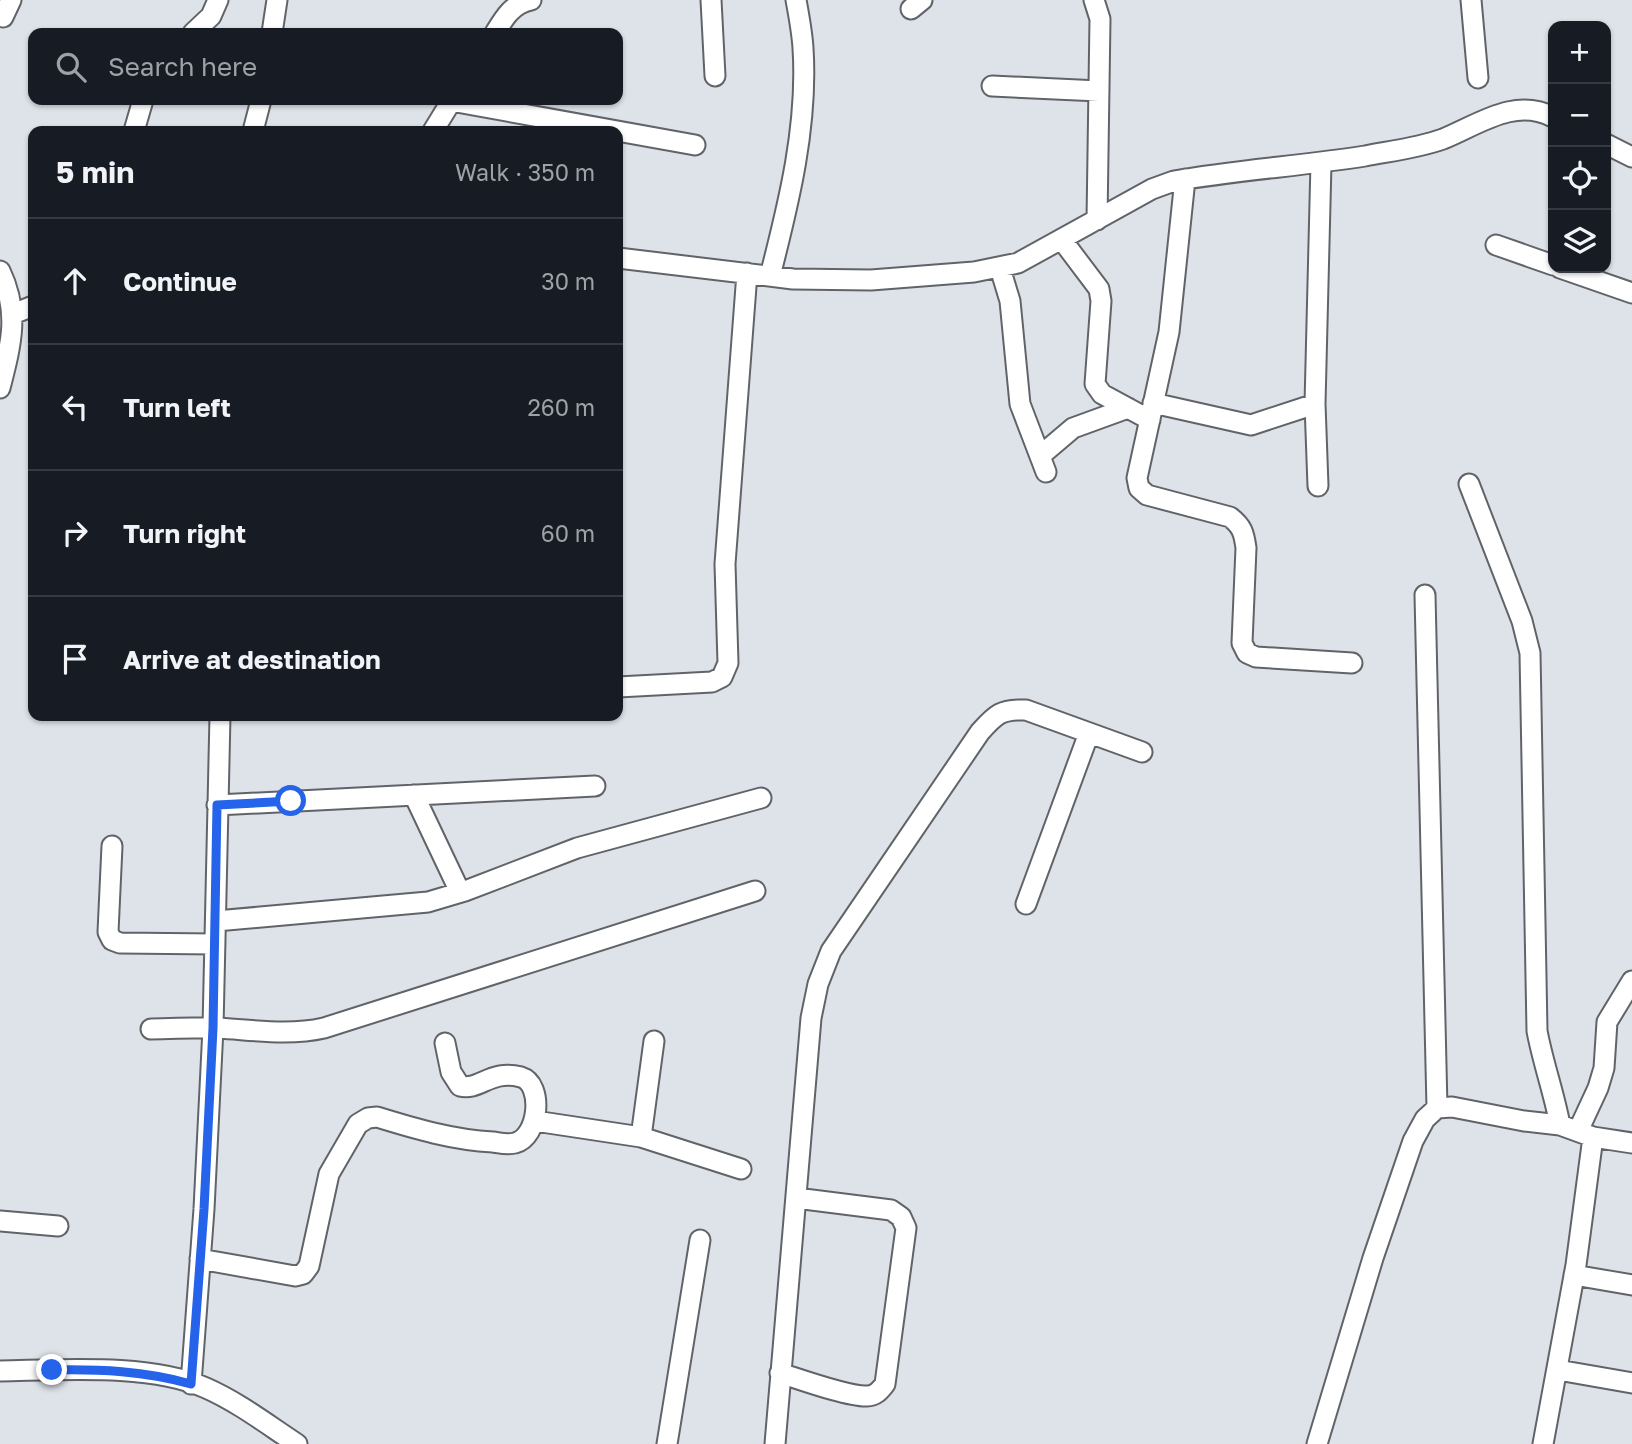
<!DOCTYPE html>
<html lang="en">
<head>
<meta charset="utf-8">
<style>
	body { margin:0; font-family:"Golos Text",sans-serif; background:#242831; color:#f1f3f6 }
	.controls { position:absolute; right:21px; top:21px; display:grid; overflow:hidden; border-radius:14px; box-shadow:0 2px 5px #0004 }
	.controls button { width:63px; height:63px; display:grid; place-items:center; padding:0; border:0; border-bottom:2px solid #363941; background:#171b24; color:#f1f3f6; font:35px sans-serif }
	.stop { position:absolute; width:21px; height:21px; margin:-16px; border:5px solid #2563eb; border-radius:50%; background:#fff }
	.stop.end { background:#2563eb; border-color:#fff; box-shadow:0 2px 7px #0008 }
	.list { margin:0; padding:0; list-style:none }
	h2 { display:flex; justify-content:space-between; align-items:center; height:91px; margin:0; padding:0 28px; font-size:30px }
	h2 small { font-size:23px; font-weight:400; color:#9ea1a6 }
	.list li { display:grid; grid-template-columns:46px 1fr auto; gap:21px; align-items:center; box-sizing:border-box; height:126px; padding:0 28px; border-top:2px solid #363941 }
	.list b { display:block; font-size:26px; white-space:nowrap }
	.list em { font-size:23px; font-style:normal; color:#9ea1a6 }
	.icon { flex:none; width:38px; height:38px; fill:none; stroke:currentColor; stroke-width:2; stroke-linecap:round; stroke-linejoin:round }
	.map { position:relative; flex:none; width:1632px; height:1444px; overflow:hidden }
	.search { position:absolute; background:#171b24; box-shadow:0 2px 5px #0004; left:28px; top:28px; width:595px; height:77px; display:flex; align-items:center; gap:18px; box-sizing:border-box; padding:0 24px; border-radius:14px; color:#9ea1a6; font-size:26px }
	.panel { position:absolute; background:#171b24; box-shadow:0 2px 5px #0004; left:28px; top:126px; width:595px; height:595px; border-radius:14px }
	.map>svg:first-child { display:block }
</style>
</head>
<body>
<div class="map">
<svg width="1632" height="1444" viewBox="0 0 1632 1444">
	<rect width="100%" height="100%" fill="#dee3e9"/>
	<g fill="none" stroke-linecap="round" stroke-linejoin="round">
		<g stroke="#606469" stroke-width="23">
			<path id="minor" d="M711,0L715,76
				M1094,0L1100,19L1097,220
				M1471,0L1478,78
				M911,9L922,0
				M3,17L11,0
				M193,33L211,16L218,0
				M272,33L277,0
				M495,33C504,18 512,4 531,0
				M992,86L1099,91
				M451,101L695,145
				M134,131L143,100
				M253,131L261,100
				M433,131L452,100
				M1606,144L1632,157
				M1185,179L1169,332L1137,478L1139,488L1147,495L1230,517C1242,526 1244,533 1246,548L1242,643L1247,653L1256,657L1352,663
				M1062,240L1099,289L1101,301L1095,384L1102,394L1150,420
				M1496,245L1553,265
				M618,258L793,279L871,280L974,272L1018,263L1152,189L1174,181C1237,170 1301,166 1365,156C1391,151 1418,148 1443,139C1478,125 1514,97 1553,117
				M1000,268L1010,301L1020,404L1046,472
				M1560,268L1632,293
				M0,271C20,312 11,345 0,388
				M770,276C789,202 808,125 803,48C802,32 799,16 796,0
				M13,314L33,306
				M1153,403L1251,425L1315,404
				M1040,456L1073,428L1128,408
				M1469,484L1522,621L1530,653L1537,1031C1543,1063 1554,1093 1560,1125
				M1318,486L1315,404L1321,163
				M1425,595L1437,1108
				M618,687L712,682L722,677L728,663L725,564L747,273
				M414,795L460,892
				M217,805L595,786
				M112,846L108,932L112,940L120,943L215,944
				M1026,904L1089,733
				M216,921L428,902L465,891L577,848L761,798
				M151,1029C173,1029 196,1027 218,1028C253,1030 289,1036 324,1028L755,891
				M535,1121L641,1137L741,1169
				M1578,1131L1598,1088L1604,1068L1607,1022L1632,981
				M641,1137L654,1041
				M0,1221L58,1226
				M200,1259L295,1276L303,1274L309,1266L329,1174L358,1124L368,1118L377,1117C416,1129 453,1140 493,1142C500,1143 508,1145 515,1143C539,1137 544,1084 521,1077C490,1069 480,1091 460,1086L451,1072L445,1043
				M1574,1275L1632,1285
				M1558,1370L1632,1383
				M0,1371C61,1370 150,1363 206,1388C238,1402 268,1425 297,1444
				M780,1373C799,1379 849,1397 867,1396C876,1396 880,1390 885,1384L906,1228L901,1217L891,1210L796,1198
				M191,1384L204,1209L213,1028L220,716
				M667,1444L700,1240
				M775,1444L811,1018L818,984L831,951L980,732C996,714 1001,709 1026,710L1142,752
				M1317,1444L1373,1258L1413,1141L1425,1119L1437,1108L1452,1107L1524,1121L1560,1125L1593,1137L1632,1143
				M1543,1444L1576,1265L1593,1137"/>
		</g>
		<use href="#minor" stroke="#fff" stroke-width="19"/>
	</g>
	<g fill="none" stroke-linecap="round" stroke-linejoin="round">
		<path stroke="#2563eb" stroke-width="9" d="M52,1370C99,1369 145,1371 191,1384L204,1209L213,1028L217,805L291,801"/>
	</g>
</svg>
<div class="controls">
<button>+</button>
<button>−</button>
<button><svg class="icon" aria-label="locate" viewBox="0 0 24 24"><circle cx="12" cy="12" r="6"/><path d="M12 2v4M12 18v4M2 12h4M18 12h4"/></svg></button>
<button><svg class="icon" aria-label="layers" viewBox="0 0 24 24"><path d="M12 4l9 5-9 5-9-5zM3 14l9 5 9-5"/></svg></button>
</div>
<div class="stop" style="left:291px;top:801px"></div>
<div class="stop end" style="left:52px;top:1370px"></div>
<div class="search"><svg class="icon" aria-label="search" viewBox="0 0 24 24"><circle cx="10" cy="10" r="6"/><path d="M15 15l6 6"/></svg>Search here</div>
<section class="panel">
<h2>5 min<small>Walk · 350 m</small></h2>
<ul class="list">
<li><svg class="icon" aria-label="ahead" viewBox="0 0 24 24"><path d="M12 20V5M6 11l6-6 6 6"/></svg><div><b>Continue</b></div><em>30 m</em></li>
<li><svg class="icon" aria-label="left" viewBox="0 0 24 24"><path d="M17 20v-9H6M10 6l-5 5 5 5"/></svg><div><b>Turn left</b></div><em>260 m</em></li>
<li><svg class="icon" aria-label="right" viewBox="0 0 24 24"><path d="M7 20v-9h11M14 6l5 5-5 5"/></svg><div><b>Turn right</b></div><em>60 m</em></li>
<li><svg class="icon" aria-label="arrive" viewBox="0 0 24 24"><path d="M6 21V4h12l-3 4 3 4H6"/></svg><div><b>Arrive at destination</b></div></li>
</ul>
</section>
</div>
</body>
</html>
